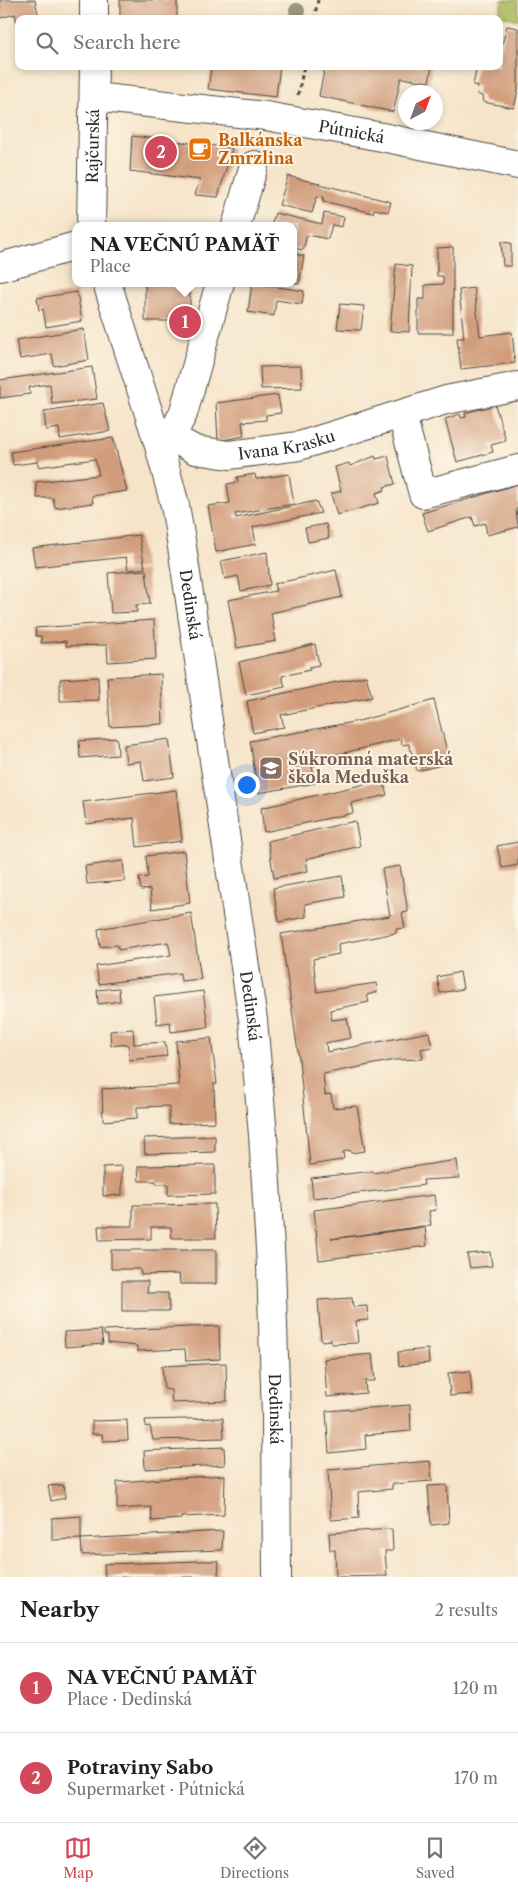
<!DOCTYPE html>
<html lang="en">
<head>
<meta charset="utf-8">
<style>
	body { margin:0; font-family:"Libre Caslon Text",serif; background:#f2f2f2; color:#202124 }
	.compass { position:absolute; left:398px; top:85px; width:45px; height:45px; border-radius:50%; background:#fff; box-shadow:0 2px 8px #0003; rotate:41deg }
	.you { position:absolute; left:246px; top:784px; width:18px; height:18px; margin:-12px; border:4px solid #fff; border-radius:50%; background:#1a73e8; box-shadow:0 0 0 8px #1a73e833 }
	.badge { display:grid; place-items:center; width:32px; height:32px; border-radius:50%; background:#d1495b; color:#fff; font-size:16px; font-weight:700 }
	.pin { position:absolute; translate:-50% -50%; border:2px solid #fff; box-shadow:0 1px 5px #0006 }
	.popup { position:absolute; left:72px; top:222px; width:225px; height:65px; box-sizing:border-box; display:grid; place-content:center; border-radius:10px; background:#fff; filter:drop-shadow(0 1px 4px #0005); font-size:16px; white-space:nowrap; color:#757577 }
	.popup b { font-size:19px; color:#202124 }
	.popup::after { content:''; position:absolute; left:50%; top:100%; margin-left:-10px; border:10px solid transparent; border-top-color:#fff }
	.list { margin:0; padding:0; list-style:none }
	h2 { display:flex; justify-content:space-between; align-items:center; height:65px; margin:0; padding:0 20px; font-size:21px }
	h2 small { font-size:16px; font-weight:400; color:#757577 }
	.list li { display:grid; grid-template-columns:32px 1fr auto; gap:15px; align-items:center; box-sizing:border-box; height:90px; padding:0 20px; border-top:1px solid #e0e0e0 }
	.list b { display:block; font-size:19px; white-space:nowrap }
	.list p { margin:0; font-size:16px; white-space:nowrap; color:#757577 }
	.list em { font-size:16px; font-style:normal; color:#757577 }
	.icon { flex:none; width:28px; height:28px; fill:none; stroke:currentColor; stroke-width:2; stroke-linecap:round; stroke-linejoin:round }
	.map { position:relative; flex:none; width:518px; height:1577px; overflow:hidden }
	.search { position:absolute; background:#fff; box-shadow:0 2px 8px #0003; left:15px; right:15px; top:15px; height:55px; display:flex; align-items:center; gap:12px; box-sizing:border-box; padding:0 18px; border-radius:10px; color:#757577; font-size:19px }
	.sheet { height:245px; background:#fff }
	nav { display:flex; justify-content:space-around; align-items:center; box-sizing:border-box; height:70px; border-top:1px solid #e0e0e0; background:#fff; font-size:14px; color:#757577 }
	nav a { display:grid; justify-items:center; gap:2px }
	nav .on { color:#d1495b }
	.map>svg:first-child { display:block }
</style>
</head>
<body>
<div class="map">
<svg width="518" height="1577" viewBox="0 0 518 1577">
	<rect width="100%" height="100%" fill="#fcf5e5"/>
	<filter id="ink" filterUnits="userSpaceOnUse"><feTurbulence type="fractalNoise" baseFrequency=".02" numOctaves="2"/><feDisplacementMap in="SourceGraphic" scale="10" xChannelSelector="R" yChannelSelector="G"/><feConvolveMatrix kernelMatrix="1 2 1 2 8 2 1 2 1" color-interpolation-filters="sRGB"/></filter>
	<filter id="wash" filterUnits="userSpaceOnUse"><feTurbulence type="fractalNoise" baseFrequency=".0096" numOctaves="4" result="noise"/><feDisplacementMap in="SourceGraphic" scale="20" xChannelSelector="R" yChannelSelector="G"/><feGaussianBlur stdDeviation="1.12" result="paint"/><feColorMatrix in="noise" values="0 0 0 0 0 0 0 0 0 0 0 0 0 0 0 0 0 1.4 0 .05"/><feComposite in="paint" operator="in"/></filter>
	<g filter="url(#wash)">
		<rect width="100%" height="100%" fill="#f6e4c9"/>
		<path fill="#adbd60" stroke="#6c7446" d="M502,0H518V20L499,15Z"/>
		<g id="blocks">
			<path fill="#d19c7b" d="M0,0H35L39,19H19L18,27L15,14L0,18Z
				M120,0H177V19H120Z
				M507,26L518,28V90L514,108L483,102L482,96L477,94L478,86L473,85L477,67L499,66V56Z
				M220,66H280L276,97L208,89L211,68L220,70Z
				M325,66H432L429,82L401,78L393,112L319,96Z
				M132,136L232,148L218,197L195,195L200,180L130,171Z
				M288,176L391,202L388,212L374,209L373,213L323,201L324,197L317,196L312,213L279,205Z
				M275,213L322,224L324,213L344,217L342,227L332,225L328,239L307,235L303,250L294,248V226H271Z
				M501,242L511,243V266H503Z
				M453,247V333H418V299H425V285L443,284V276H437V248Z
				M294,254L304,256L299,284L294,283Z
				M396,264L412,266L409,332L390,331Z
				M145,283H190V321H145Z
				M252,283L304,291L302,304L276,300L274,316L248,312Z
				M474,288L480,336L512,332L515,363L461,369L457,338H464L459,290Z
				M77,292L82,321L46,327L43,309L39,310L37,298Z
				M340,304L364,306L361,330L337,329Z
				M84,329L89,360L54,366L52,354L20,359L16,340Z
				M301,366L302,388L261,389L260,367Z
				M92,367L97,399L52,404L50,384L29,387L30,394L0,398V380Z
				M278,395L281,413L266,415V420L242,422L244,436L218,441L216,403Z
				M103,403L110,431L60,439L59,428L46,430L44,412Z
				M495,405L506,441L491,445L493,452L457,462L445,419L460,414L461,418L466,417L465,413Z
				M113,438L127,491L92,496L93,503L55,508L53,498H37L36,482L99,475L95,459L38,467V462L13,465L11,452Z
				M375,456L376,459L388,456L395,484L384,487L385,490L376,493L379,503L337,515L331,494L341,491L335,467L349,463L350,466Z
				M255,474L256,479L289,474L294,504L235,514L236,518L316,501L321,513L253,527L256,544L216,552L208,506L230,503L227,484L238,482L237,477Z
				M518,484V508L516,509L518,527L487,535L485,523L475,526L472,517L428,531L422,513Z
				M326,524L329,538L308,542L305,528Z
				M139,535L145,568L128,570L126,557L35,567L32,548Z
				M267,552L270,585L241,591L238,576L225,579L221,561Z
				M146,570L150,604L136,605L137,612L111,613L108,573Z
				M336,570L342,597L271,613L276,641L237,648L228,600L276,591L274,584Z
				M154,620L156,659L108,662L107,645L66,646V641L41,643V636H36L35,628Z
				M315,644L319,665L309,667L310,670L282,676L285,687L246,695L239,662Z
				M161,674L163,724L110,727L107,677Z
				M366,676L372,697L281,715L284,727L253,733L247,701Z
				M98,677L99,700L60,701V679Z
				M434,700L450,763L417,771L409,744L402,745L401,739L327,757L328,762L312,766L316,783L258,793L250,741L359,721Z
				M117,738L118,755L80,758L79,741Z
				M169,739L174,777L144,781L141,761L126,763L124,745Z
				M383,780L387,795L351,803L353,813L264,832L261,808Z
				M176,790L182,841L137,847L134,818L86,824L83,802Z
				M355,821L360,846L306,859L308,871L274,878L268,841Z
				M518,842V865L502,868L497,846Z
				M184,851L190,903L152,909L150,889L141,890L139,878L148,877L146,856Z
				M123,861L125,881L87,884L85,866Z
				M400,866L408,912L402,913L405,928L396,929V933L338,944L339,954L313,959L317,992L376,983L377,992L367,995L369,1002L330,1010L332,1020L347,1018L351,1038L326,1043L327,1052L429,1032L432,1047L421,1049L423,1059L395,1060L323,1074L325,1095L331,1094L333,1108L357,1106L365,1151L351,1153L350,1150L343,1152L344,1158L341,1160L310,1165L299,1059L281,934L390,916L382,869Z
				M342,876L345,897L305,904L306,917L279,922L273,888Z
				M191,913L201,979L181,981L180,973L99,984L96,966L171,955L168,942L118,950V945L100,947L98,929Z
				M460,972L463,989L440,993L437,977Z
				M119,988L120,1001L98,1004L97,990Z
				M203,991L208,1027L171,1032L170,1022L157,1024L154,997Z
				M133,1029L134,1044L165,1042L167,1056L129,1060L128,1044L111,1046L110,1031Z
				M211,1038L217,1084H214L215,1122L169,1124V1106L137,1107V1118L103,1121L102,1089L179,1085L176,1041Z
				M215,1136V1152L145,1154L144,1138Z
				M457,1160L459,1178L423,1180L424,1185L376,1191L313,1198L311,1178L373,1171V1173Z
				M215,1165V1194L168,1195V1184H156V1181H139L138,1166Z
				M122,1166V1195L103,1196V1167Z
				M434,1195L436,1210L429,1211L431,1225L331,1239L425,1227L427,1246L319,1260L314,1210Z
				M215,1204L216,1238H172L171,1227H151V1239L99,1240L98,1226H133V1205Z
				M111,1250H216V1284H180L179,1274L141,1275L140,1269H111Z
				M490,1252L492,1266L470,1268L467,1254Z
				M122,1281H148L147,1293H168L169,1311H122Z
				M352,1298L353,1307L367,1306L368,1320L356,1321L358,1343L331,1344V1340L321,1341L318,1300Z
				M219,1326L220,1359L186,1361L185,1349L137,1351V1346L108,1343V1335H104V1330Z
				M101,1330L103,1344L65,1347L64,1332Z
				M428,1349L429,1363L399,1366L398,1352Z
				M372,1354L375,1381H365L366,1393L327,1397L324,1359Z
				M226,1363L227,1401L172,1403L171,1390L164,1389L162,1366Z
				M470,1371L472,1394L450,1396L448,1373Z
				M410,1405L411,1431L365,1435L366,1449L329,1453L326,1411Z
				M223,1418L224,1438L153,1440L150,1426L146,1427L145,1420Z
				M127,1420L128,1440L103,1441L102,1434H92V1421Z
				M224,1447L225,1465L145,1469L144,1451Z
				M430,1461L432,1481L392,1484V1489L358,1492L359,1518L331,1520L328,1470Z
				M225,1475L224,1515L181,1517V1519L152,1521L151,1507L117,1509V1482Z
				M63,1485L65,1498L51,1501L48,1486Z
				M447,1485L449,1523L431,1525L428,1486Z
				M81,1516V1539L52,1540V1518Z
				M392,1529L393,1551H385L387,1576L336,1577L335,1550H330L329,1533Z
				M223,1531L222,1550L82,1555L81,1539Z
				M201,1561H219L218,1575L221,1577H105L104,1564Z"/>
		</g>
	</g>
	<g filter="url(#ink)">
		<use href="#blocks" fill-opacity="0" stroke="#494743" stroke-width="1"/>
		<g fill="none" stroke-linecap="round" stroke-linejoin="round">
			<g stroke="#494743" stroke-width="30">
				<g id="street">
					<path d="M94,0V19"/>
					<path id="s1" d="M94,97L266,116L382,137L518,165"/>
					<path id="s2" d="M91,226L94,66"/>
					<path d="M236,226L254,165"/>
					<path d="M0,267L76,246"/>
					<path d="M107,283L158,442"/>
					<path id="s3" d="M220,283L183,414L171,437L158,442L175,505L182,547L253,1020L263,1135L271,1265L276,1415L277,1577"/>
					<path d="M402,415L423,494L518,469"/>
					<path id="s4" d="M171,437L195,450L229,455L299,446L446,400L518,386"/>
				</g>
			</g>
			<path stroke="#494743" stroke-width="3" stroke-dasharray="4 4" stroke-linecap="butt" d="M314,19L318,0
				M298,95L304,66"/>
			<use href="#street" stroke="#fff" stroke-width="28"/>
		</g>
		<circle fill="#9c967b" cx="297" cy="11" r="8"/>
	</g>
	<defs>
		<g id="cafe-square" transform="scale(1.25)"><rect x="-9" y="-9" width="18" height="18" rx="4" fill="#e8710a" stroke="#fcf5e5"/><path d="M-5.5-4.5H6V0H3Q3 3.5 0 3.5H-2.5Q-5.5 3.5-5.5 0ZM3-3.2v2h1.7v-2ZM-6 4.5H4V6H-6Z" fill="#fff"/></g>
		<g id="school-square" transform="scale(1.25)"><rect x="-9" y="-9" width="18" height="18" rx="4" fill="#8d6e63" stroke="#fcf5e5"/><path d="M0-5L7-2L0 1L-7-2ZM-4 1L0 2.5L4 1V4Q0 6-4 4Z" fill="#fff"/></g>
	</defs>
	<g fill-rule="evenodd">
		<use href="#cafe-square" x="200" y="149"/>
		<use href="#school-square" x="271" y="768"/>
	</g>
	<g text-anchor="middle" stroke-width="4" stroke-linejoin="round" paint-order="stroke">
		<g font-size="16" fill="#2b2b2b" stroke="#fcf5e5">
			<text dy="6" stroke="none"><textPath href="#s1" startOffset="260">Pútnická</textPath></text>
			<text dy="6" stroke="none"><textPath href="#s2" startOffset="80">Rajčurská</textPath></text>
			<text dy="6" stroke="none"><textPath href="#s4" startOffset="120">Ivana Krasku</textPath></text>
			<text dy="6" stroke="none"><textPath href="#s3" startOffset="342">Dedinská</textPath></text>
			<text dy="6" stroke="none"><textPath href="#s3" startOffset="748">Dedinská</textPath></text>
			<text dy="6" stroke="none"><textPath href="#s3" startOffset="1152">Dedinská</textPath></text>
		</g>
		<g font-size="16" font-weight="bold" fill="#c56008" stroke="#fcf5e5" text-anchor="start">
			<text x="218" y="146">Balkánska<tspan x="218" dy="18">Zmrzlina</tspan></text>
		</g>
		<g font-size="16" font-weight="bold" fill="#785e54" stroke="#fcf5e5" text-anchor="start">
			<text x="288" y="765">Súkromná materská<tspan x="288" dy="18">škola Meduška</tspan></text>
		</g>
	</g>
</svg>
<svg class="compass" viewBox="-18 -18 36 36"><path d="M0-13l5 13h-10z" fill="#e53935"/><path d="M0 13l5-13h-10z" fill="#757577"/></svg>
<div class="you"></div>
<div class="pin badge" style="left:185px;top:322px">1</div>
<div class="popup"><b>NA VEČNÚ PAMÄŤ</b>Place</div>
<div class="pin badge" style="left:161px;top:152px">2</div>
<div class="search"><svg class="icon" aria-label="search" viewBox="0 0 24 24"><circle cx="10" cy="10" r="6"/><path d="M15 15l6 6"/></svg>Search here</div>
</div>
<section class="sheet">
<h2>Nearby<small>2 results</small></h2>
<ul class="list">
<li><span class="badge">1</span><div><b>NA VEČNÚ PAMÄŤ</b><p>Place · Dedinská</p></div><em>120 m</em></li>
<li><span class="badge">2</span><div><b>Potraviny Sabo</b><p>Supermarket · Pútnická</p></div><em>170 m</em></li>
</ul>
</section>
<nav>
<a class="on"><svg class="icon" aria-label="map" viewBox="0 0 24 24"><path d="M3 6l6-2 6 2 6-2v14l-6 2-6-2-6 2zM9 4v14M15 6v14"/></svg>Map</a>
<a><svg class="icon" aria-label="directions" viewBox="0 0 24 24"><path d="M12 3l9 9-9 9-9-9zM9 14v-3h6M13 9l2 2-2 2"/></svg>Directions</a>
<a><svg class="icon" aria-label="saved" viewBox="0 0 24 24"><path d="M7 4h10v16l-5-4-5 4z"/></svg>Saved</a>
</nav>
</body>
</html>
